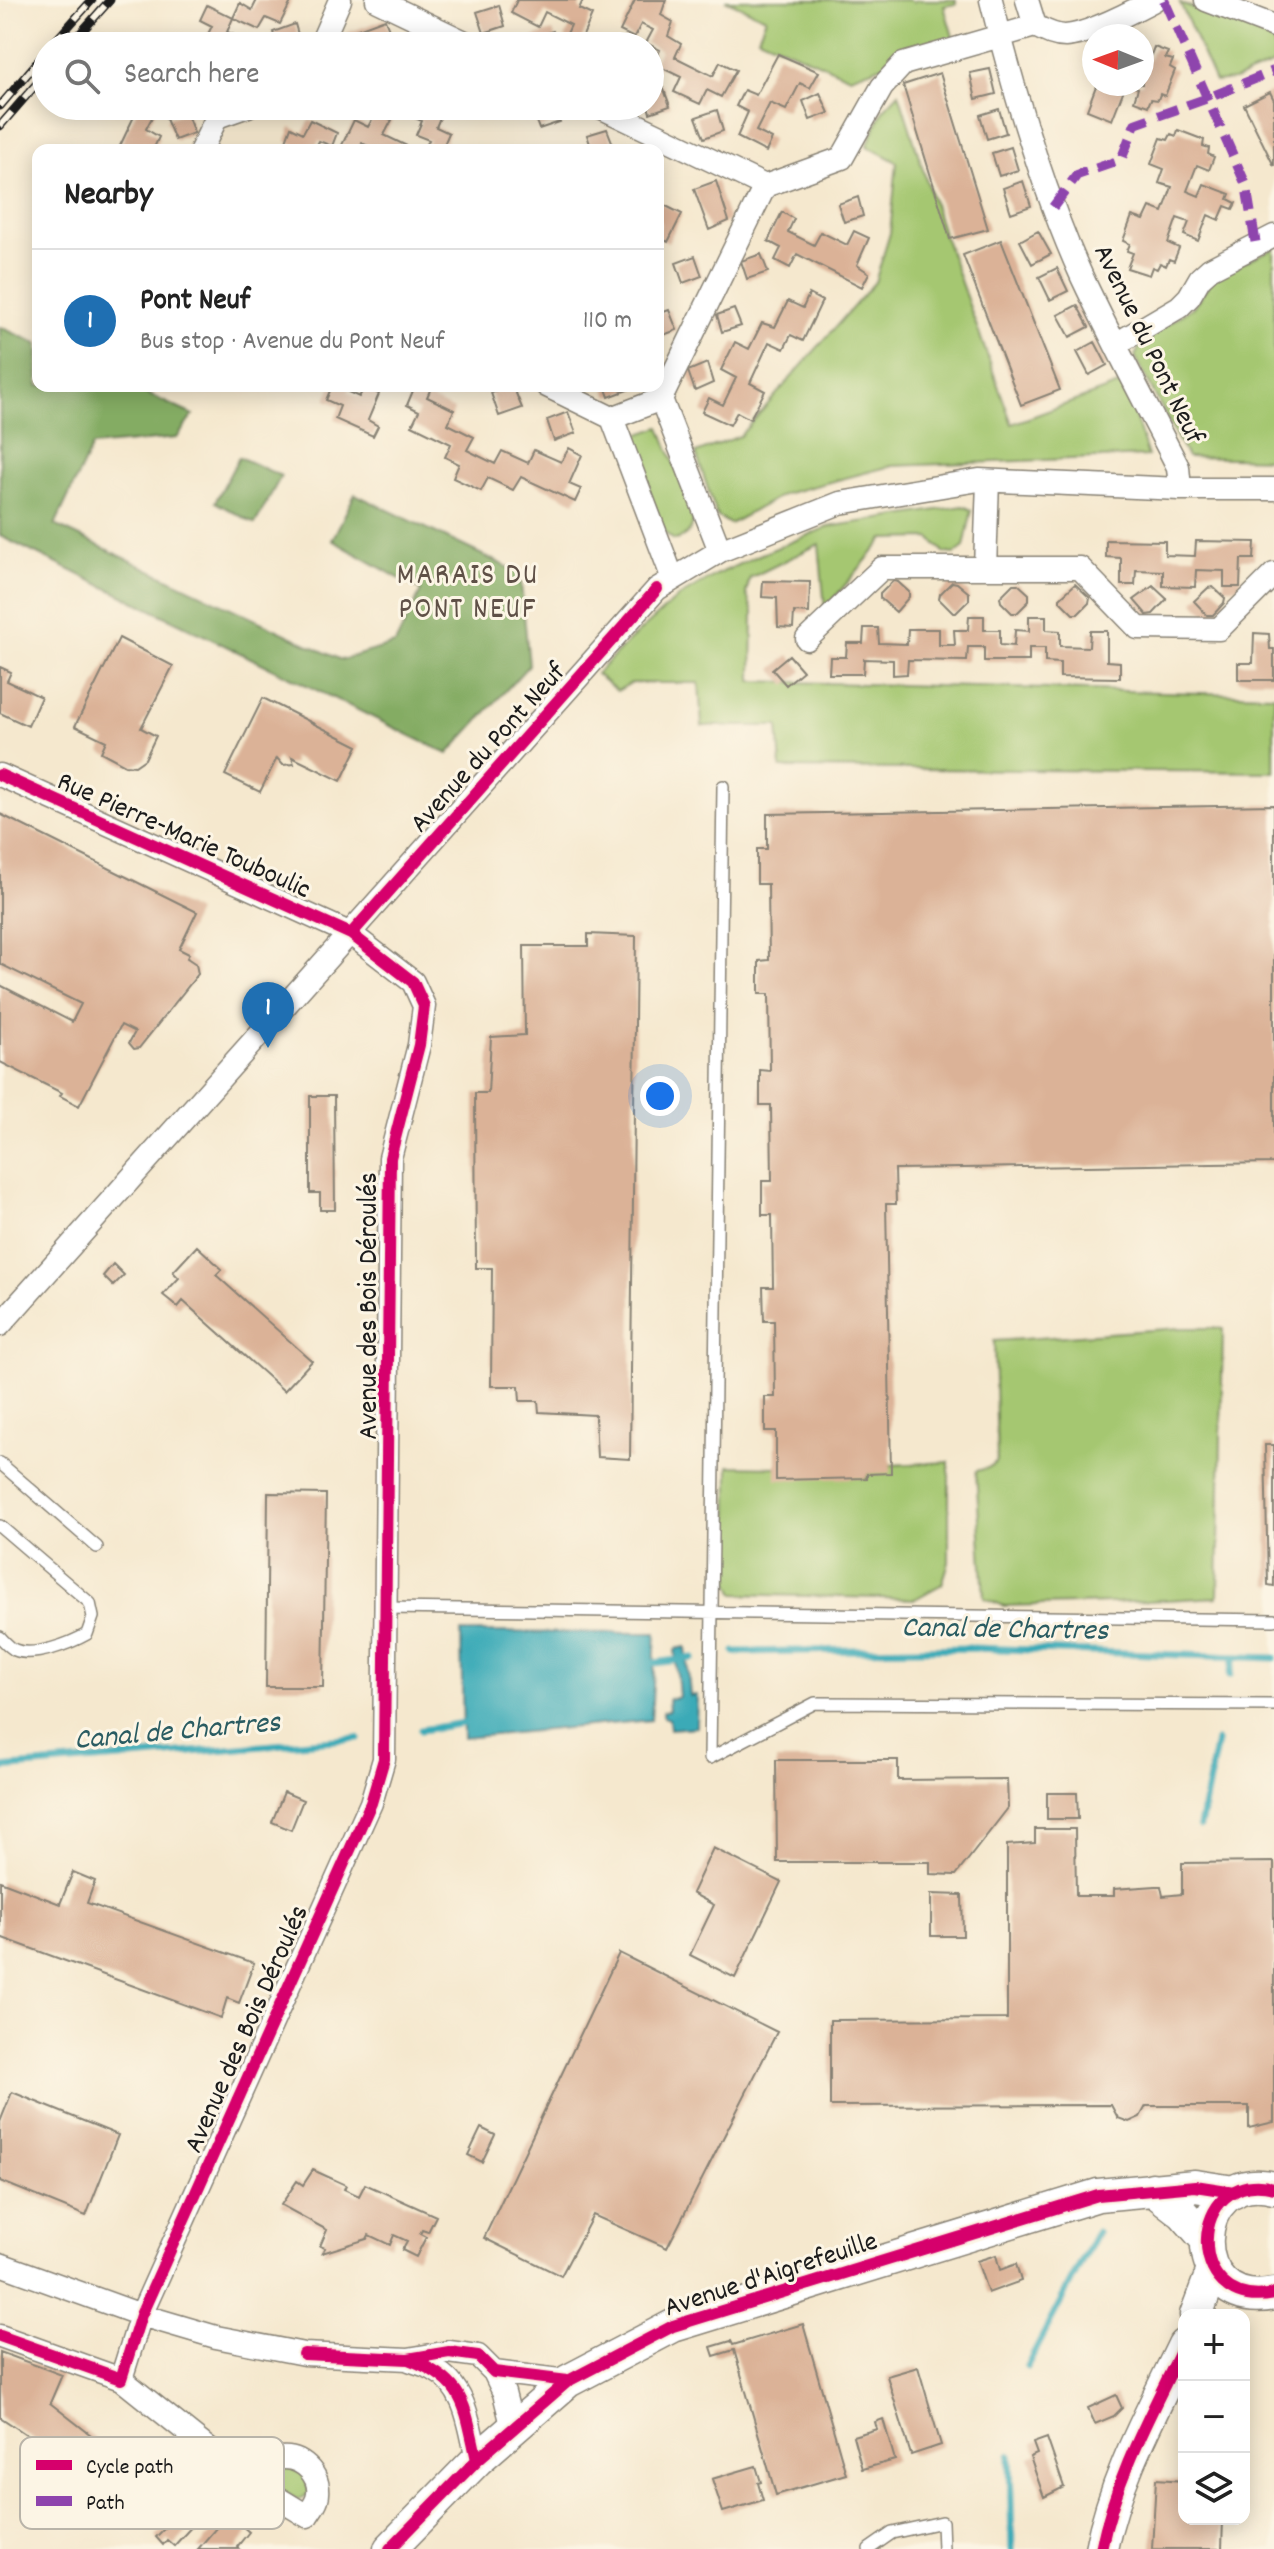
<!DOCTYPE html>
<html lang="en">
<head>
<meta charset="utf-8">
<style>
	body { margin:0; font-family:Dekko,sans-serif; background:#f6f6f6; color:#222 }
	.controls { position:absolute; right:24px; bottom:24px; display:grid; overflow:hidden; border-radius:16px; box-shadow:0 4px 20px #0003 }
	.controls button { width:72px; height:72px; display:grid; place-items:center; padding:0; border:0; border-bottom:2px solid #e0e0e0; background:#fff; color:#222; font:40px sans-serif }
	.compass { position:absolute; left:1082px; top:24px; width:72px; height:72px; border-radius:50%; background:#fff; box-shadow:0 4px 20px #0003; rotate:271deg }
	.you { position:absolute; left:660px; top:1096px; width:28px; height:28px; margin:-20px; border:6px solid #fff; border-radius:50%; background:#1a73e8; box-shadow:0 0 0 12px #1a73e833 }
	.badge { display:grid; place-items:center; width:52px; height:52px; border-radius:50%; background:#1f6fb2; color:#fff; font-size:26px; font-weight:700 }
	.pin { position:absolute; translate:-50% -66px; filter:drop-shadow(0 2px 4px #0008) }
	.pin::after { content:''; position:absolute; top:42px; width:28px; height:24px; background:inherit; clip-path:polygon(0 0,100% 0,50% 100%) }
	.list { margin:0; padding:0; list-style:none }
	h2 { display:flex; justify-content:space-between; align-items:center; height:104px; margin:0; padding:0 32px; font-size:34px }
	h2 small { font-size:26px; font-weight:400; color:#767676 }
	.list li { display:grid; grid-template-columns:52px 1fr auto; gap:24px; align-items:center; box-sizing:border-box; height:144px; padding:0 32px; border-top:2px solid #e0e0e0 }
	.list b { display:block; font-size:30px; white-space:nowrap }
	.list p { margin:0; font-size:26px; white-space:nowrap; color:#767676 }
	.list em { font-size:26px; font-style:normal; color:#767676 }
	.icon { flex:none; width:44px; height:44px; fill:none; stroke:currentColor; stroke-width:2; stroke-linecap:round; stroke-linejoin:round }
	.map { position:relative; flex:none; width:1274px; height:2549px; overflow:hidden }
	.search { position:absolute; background:#fff; box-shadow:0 4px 20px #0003; left:32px; top:32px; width:632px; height:88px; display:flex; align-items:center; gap:20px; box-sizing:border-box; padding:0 28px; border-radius:44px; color:#767676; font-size:30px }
	.panel { position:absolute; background:#fff; box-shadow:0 4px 20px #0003; left:32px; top:144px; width:632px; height:248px; border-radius:16px }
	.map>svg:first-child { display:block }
</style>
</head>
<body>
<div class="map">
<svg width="1274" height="2549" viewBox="0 0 1274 2549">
	<rect width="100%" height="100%" fill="#fcf5e5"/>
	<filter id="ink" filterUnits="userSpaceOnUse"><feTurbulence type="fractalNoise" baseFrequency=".0125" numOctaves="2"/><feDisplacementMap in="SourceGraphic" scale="16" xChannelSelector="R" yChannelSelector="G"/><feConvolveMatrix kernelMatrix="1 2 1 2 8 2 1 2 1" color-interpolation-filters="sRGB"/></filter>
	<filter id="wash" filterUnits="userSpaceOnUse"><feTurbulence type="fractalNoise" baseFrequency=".006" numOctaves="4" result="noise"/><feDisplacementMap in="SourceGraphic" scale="32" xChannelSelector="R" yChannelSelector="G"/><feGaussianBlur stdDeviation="1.8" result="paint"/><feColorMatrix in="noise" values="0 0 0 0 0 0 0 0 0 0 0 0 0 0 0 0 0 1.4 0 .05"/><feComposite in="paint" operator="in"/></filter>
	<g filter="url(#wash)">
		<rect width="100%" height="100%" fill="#f5e8ce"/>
		<path fill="#a5c771" stroke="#607246" stroke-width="2" d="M725,0H909L914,2L916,0H956V4L944,6L954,40L850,77L758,37L766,18Z
			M1180,3L1274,38V64L1234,80L1215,82Z
			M899,93L943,233L1012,424L1124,383L1148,456L891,466L784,494L730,524L717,516L696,453L740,436L875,282L890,233L897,162L867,146L883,110Z
			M1274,248V459L1187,457L1135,356L1143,341L1193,307L1215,276Z
			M660,427L694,514C693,527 689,538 674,540L665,533L628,438Z
			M963,506L972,510L964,547L955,554L945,553L930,538L884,539L825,609L819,544L750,578L746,593L753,612L752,681L1274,695V772L781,768L778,726H702L699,683H631L617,691L596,674L629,641L677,598L716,575L759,555L828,527Z
			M1180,1328H1223L1218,1597L1112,1603L1004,1606L984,1598L976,1471L988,1468L997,1461L994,1341Z
			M949,1462V1562L942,1584L915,1599L735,1594L728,1578L729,1466L776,1467L867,1478V1474L890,1465Z
			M283,2466L305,2474L309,2494L298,2500L264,2481V2476Z"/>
		<path fill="#84ac63" stroke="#506440" stroke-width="2" d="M0,327L38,344V386H130L193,415L177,438L92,446L55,525L341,660L395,644L421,591L332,540L355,494L520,573L529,665L448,754L0,536Z
			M239,457L281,476L255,524L215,502Z"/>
		<path fill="#3aaab7" stroke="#2b636a" stroke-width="2" d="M461,1632L656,1633L651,1720L463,1738Z
			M686,1647L690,1696L697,1695L696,1727L670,1729L669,1719L663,1717V1712L669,1710L668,1699L679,1697L675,1649Z"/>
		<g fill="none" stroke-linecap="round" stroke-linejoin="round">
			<path stroke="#3aaab7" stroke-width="7" d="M735,1652L971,1648L1274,1658
				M647,1664L693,1658
				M1230,1675L1234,1658
				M421,1730L470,1722
				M0,1768L358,1738
				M1200,1826L1217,1742
				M1027,2366L1097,2232
				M1010,2455L1012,2549"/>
		</g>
		<g id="blocks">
			<path fill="#dbb297" d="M257,0H292L280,24L266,18L259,30L233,18L227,32L239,37L235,46H202L212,26L200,20L207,5L233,18L240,3L252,10Z
				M517,0H583L579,9L592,15L579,45L565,38L571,25L545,12L538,27L511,13Z
				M635,0H666L661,15L673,22L668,36L681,44L675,57L713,76L720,62L736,70L721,97L707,90L700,104L674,92L681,77L654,64L660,50L646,43L653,30L641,24L634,38L620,31Z
				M499,5L505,26L484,33L477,12Z
				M385,19L392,37L368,46H352L347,33Z
				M295,24L301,45L277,46L273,32Z
				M553,31L559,46H535L533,37Z
				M1154,47L1168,52L1165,58L1173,60L1170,67L1175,70L1165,96L1160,94L1158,100L1151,99L1148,106L1134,101L1138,88L1127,85L1142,84V58L1149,60Z
				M778,54L819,72L810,88L800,83L786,110L770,103L756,131L772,139L766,152L737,137L748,112L736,106L744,90L756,95Z
				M990,69L996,94L976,99L970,73Z
				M940,73L988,229L950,239L903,85Z
				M662,84L670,106L650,113L648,106H650V88Z
				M1103,84H1126L1112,120L1087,110L1096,86L1101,87Z
				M1270,92L1274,100V166L1244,105Z
				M820,93L829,113L810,120L803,101Z
				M139,106H158L146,129L159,137L153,150H122L119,148Z
				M412,106H431L442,113L436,127L449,133L443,147L449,150H424L429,140L416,135L422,121L408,115Z
				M542,106H553L560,122L539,129L532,110Z
				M999,109L1006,133L987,139L980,115Z
				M717,110L723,131L704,138L696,117Z
				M186,112L194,133L175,140L166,119Z
				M376,112L392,120L384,135L409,147L408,150H377L362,143L359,150H347L341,147L354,120L368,127Z
				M310,120L337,133L332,146L319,141L314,150H305L286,141L291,127L303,133Z
				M607,129L614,147L605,150H592L587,135Z
				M1178,130L1204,140L1203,146L1209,148L1208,154L1214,157L1209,170L1197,165L1187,191L1199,196L1204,184L1230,194L1228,199L1236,203L1233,209L1225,206L1219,220L1208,215L1198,241L1184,235L1189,222L1177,218L1168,243L1179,248L1174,261L1169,259L1166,266L1160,263L1157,269L1152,267L1149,275L1127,268L1133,253L1127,251L1130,244L1123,241L1132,216L1144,220L1150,207L1163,212L1172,187L1159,183L1164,169L1151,164L1161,138L1168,140L1171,134L1176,136Z
				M1011,147L1018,170L999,176L992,153Z
				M716,181L729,221L709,230L694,189Z
				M1023,181L1031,206L1011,213L1003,188Z
				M858,197L863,216L844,222L838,204Z
				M658,202L682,214L668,242L658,237L661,222L658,221Z
				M782,212L794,219L788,232L814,245L821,232L847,245L854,231L869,238L857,265L869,273L862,287L797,254L790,268L775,260L781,248L768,241Z
				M1038,231L1051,254L1032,264L1020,241Z
				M1001,240L1060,390L1021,405L963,255Z
				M761,254L768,272L747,279L741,261Z
				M695,256L702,276L683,283L676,263Z
				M1057,268L1068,291L1050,300L1039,277Z
				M809,294L822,301L803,341L791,335L784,349L769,342L750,383L765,391L750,419L737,412L730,425L702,412L709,398L723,405L736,378L721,370L735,342L749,349L762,323L775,327L788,301L803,308Z
				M1077,305L1089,327L1070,337L1058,315Z
				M734,309L741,326L722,332L717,315Z
				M669,310L677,330L658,337V314Z
				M1095,342L1107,365L1089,375L1077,352Z
				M707,363L713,383L695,391L688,371Z
				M332,386H350L348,392L359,397L365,387L379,394L368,420L378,426L373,436L335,419L340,406L326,400Z
				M415,386H432L427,397L454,410L448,424L474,437L467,450L495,464L502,451L528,463L534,450L561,462L569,448L582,455L569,484L581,489L575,502L521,477L513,490L488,478L481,491L453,478L459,464L445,457L451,444L412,425L419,411L407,405Z
				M513,386L522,408L499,416L491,393Z
				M605,386H638L609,397Z
				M568,412L576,433L554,441L547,420Z
				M1106,540L1165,541V555L1195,556L1196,541L1255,542L1254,559H1241L1240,587H1224V571L1196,570L1195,587L1163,586V571L1136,570L1135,585H1121V558L1106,557Z
				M763,581L810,582L809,613L794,612L793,628L778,627L777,598L762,597Z
				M893,581L898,582L909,592V597L896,612L880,598V594Z
				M952,582L957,583L969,593V600L956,613H953L939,599L940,594Z
				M1013,584H1018L1029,594V601L1017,613H1012L1001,602L1000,597Z
				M1075,584L1090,598L1089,603L1078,614H1073L1060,601V598Z
				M1153,586L1167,599L1153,614L1147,615L1134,600Z
				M1213,587L1225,598L1224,603L1213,615H1207L1194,601L1208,588Z
				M969,616H984V630H1000V645L1014,646L1015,630L1029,631V616H1046V630L1060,631V646L1089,647L1090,631H1107V661L1120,662V678L1060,677V663L1045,662V648H1029V661H984V647H968L967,661L908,660L907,674L893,675V660L864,659L863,674H829L830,657H846L847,643H863L864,628H878L879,643L907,644L908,629H939V645H955L954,630H968Z
				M1254,633L1269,634L1270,649H1274V680H1238V663H1253Z
				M119,638L173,666L141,728L156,736L145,759L135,766L125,765L101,752L106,741L75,726Z
				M789,655L803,671L786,685L772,669Z
				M0,667L11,672L7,681L41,697L28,726L0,713Z
				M263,698L358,746L341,781L292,757L294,764L283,765L277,758L260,792L225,775Z
				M1274,805V1163L895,1169L896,1204H886L891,1473L867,1474V1478L776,1480V1431H765V1397H775L774,1321H764L763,1287H773L772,1215H762V1181H772L771,1105H760V1070L770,1071L769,994H759V961L769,960L768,884H757V849H767V814Z
				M0,814L197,912L179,949L189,954L187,958L196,964L198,974L139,1048L134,1049L129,1043L135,1032L121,1025L79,1106L60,1096L62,1093L0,1062V985L72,1022L81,1004L0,964Z
				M588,934L636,936L630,1459L597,1457L595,1415L539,1412L538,1401H520L519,1386H491L492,1268H476L475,1093H488L491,1037L525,1035L524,946H588Z
				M310,1096H334L335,1210H320V1193H310Z
				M197,1246L222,1269L216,1275L312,1361L284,1391L183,1301L178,1307L163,1295L179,1278L173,1272Z
				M113,1264L124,1275L113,1286L103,1276Z
				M1265,1445H1274V1586L1268,1585Z
				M268,1493L326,1494L323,1687H266Z
				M776,1760H898V1780L1007,1779L1008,1808L956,1875L930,1874V1862H777Z
				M284,1792L303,1800L291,1830L272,1822Z
				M1047,1793H1077L1078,1819H1047Z
				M1035,1829H1075L1076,1896H1114V1889L1156,1886H1161L1163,1896L1182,1894V1863L1274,1862V2122L1249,2128V2106H1146L1140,2117L1129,2122L1118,2118L1111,2105L830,2106V2020L1007,2019V1845L1035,1843Z
				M713,1848L781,1882L735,1978L690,1955L714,1905L692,1893Z
				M73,1872L95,1881L87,1903L254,1963L239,2003L227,1998L221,2018L0,1937V1881L60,1904Z
				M931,1894L962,1895L963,1936H931Z
				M619,1953L777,2032L667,2248L593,2215L561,2276L484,2238Z
				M12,2092L118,2135L86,2216L0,2181V2122Z
				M481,2128L495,2135L482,2162L468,2155Z
				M313,2170L346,2185L344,2189L359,2196L365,2184L436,2216L428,2232L422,2230L420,2234L426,2237L416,2257L402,2250L407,2241L394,2235L390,2245L369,2235L367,2239L322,2253L325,2248L320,2246L327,2230L281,2205L297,2181L303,2185Z
				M996,2255L1000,2270L1016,2264L1021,2281L988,2293L977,2261Z
				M803,2324L846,2474L776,2495L734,2350L714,2356L711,2347L731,2341L733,2345Z
				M0,2352L62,2375L50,2403L155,2485L124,2524L113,2515L115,2511L110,2507L112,2504L68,2469L71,2464L0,2417Z
				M918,2367L941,2445L911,2455L887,2376Z
				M1116,2395L1122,2408L1114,2416L1095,2424L1088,2408Z
				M883,2419L895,2460L862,2469L853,2436L877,2429L875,2422Z
				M1047,2438L1064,2487L1044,2497L1030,2457L1037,2454L1033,2443Z
				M756,2466L761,2482L758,2483L763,2500L723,2512L712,2479Z
				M182,2472L201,2488L191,2499L205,2512L174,2546L167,2540L163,2545L156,2537L166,2527L150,2515L162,2496Z
				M1156,2479L1184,2481V2519H1223L1222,2549H1152Z
				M228,2514L249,2532L237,2547L239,2549H198Z"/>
		</g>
	</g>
	<g filter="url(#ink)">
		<use href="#blocks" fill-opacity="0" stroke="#888275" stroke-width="2"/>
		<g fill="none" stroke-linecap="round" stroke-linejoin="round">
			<g stroke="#888275" stroke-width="14">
				<path id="lane" d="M723,786L710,1758L815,1703L1274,1705
					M0,1463L97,1547
					M0,1526L90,1603L93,1617L87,1634C71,1643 34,1658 15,1650C10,1648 4,1641 0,1637
					M386,1608L1274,1620
					M869,2549L892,2533L942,2522L943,2549"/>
			</g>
			<g stroke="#888275" stroke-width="25">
				<path id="street" d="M377,0L473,46
					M991,0C1014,93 1042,189 1082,277C1112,341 1146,404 1178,467L1180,489
					M1027,0L1035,26
					M1206,0L1274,26
					M320,46L340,0
					M598,106L765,186L661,399L720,551
					M201,150L217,117L248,106
					M765,186L842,158L882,87L903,64L1035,26C1045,31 1054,36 1065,36C1088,35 1133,11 1154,0
					M1116,344L1179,307L1189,297L1200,278L1210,269L1274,236
					M547,386L612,418L673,579
					M612,418L661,399
					M985,568L988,481
					M807,639L882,568H1080L1138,628L1219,629L1274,574
					M0,775L351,934L413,982L424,1006L419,1045L390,1158L384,1759L371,1803L141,2315L121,2379L0,2336
					M0,1325L657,589L720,551L840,503L979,480L1180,489H1274
					M0,2264L141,2315L216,2337L304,2354L408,2359L449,2352L478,2356L494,2372L504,2393L513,2429
					M409,2360C417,2363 426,2365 433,2369C466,2386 470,2427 477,2460
					M494,2372L568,2381
					M121,2379L246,2479L307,2516C310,2511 315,2505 317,2499C320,2489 317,2478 310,2470C290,2448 262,2459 246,2479"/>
			</g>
			<g stroke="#888275" stroke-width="35">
				<path id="secondary" d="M1274,2188C1188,2166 1181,2313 1274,2294
					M1152,2189L1183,2213L1205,2238
					M1196,2315L1213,2270
					M390,2549L477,2460L568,2381L673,2326L1098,2195L1195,2186L1234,2192
					M1101,2549C1116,2476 1152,2412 1184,2345"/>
			</g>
			<use href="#lane" stroke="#fff" stroke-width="11"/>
			<use href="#street" stroke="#fff" stroke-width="22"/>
			<use href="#secondary" stroke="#fff" stroke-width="32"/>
			<g stroke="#1c1c1c" stroke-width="9">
				<path id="rail" d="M51,46L92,0
					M69,46L110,0
					M0,106L46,52
					M0,126L46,73"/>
			</g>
			<use href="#rail" stroke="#fcf5e5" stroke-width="6" stroke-dasharray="18" stroke-linecap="butt"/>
			<path stroke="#8e44ad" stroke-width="10" stroke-dasharray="20 10" stroke-linecap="butt" d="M1164,0L1246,185L1256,245
				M1053,207L1077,175L1121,160L1135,124L1208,98L1274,71"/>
			<g stroke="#fcf5e5" stroke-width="17">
				<path id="cycleway" d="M0,775L351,934L413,982L424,1006L419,1045L390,1158L384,1759L371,1803L141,2315L121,2379L0,2336
					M351,934L657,589
					M1274,2188C1188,2166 1181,2313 1274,2294
					M304,2354L408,2359L449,2352L478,2356L494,2372L568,2381
					M408,2359C466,2381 464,2404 477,2460
					M390,2549L477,2460L568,2381L673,2326L1098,2195L1195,2186L1234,2192
					M1101,2549C1116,2476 1152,2412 1184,2345"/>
			</g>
			<use href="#cycleway" stroke="#d6006c" stroke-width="12"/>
		</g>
	</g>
	<g text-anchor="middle" stroke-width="6" stroke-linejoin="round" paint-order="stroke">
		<g font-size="28" fill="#1c1c1c" stroke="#fcf5e5">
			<text transform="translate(1151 343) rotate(64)" y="10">Avenue du Pont Neuf</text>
			<text transform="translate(486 746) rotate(-48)" y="10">Avenue du Pont Neuf</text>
			<text transform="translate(185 833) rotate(24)" y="10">Rue Pierre-Marie Touboulic</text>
			<text transform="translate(366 1306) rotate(-90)" y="10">Avenue des Bois Déroulés</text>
			<text transform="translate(244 2028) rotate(-66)" y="10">Avenue des Bois Déroulés</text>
			<text transform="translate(770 2272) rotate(-18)" y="10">Avenue d'Aigrefeuille</text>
		</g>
		<g font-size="30" letter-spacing="2" fill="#5f5047" stroke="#fcf5e5">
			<text x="468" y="583">MARAIS DU<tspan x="468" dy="34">PONT NEUF</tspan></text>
		</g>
		<g font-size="30" font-style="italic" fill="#2a5c62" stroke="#fcf5e5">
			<text transform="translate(1005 1627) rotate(1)" y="10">Canal de Chartres</text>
			<text transform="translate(177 1729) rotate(-5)" y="10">Canal de Chartres</text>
		</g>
	</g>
	<rect x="20" y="2437" width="264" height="92" rx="12" fill="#fcf5e5" stroke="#b9b4a9" stroke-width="2"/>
	<rect x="36" y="2460" width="36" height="10" fill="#d6006c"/>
	<rect x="36" y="2496" width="36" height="10" fill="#8e44ad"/>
	<g font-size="22" fill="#1c1c1c">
		<text x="86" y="2473">Cycle path</text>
		<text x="86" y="2509">Path</text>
	</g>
</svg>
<div class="controls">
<button>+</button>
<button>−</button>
<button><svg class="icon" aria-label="layers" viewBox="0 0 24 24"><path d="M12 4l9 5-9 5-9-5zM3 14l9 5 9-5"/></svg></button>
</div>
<svg class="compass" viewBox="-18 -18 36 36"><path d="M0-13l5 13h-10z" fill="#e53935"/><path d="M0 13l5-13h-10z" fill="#767676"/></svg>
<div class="you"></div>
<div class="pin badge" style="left:268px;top:1048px">1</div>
<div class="search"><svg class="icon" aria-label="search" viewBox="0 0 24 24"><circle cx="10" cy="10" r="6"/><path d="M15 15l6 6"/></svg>Search here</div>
<section class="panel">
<h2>Nearby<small></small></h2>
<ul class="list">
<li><span class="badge">1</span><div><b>Pont Neuf</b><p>Bus stop · Avenue du Pont Neuf</p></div><em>110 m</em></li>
</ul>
</section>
</div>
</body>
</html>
